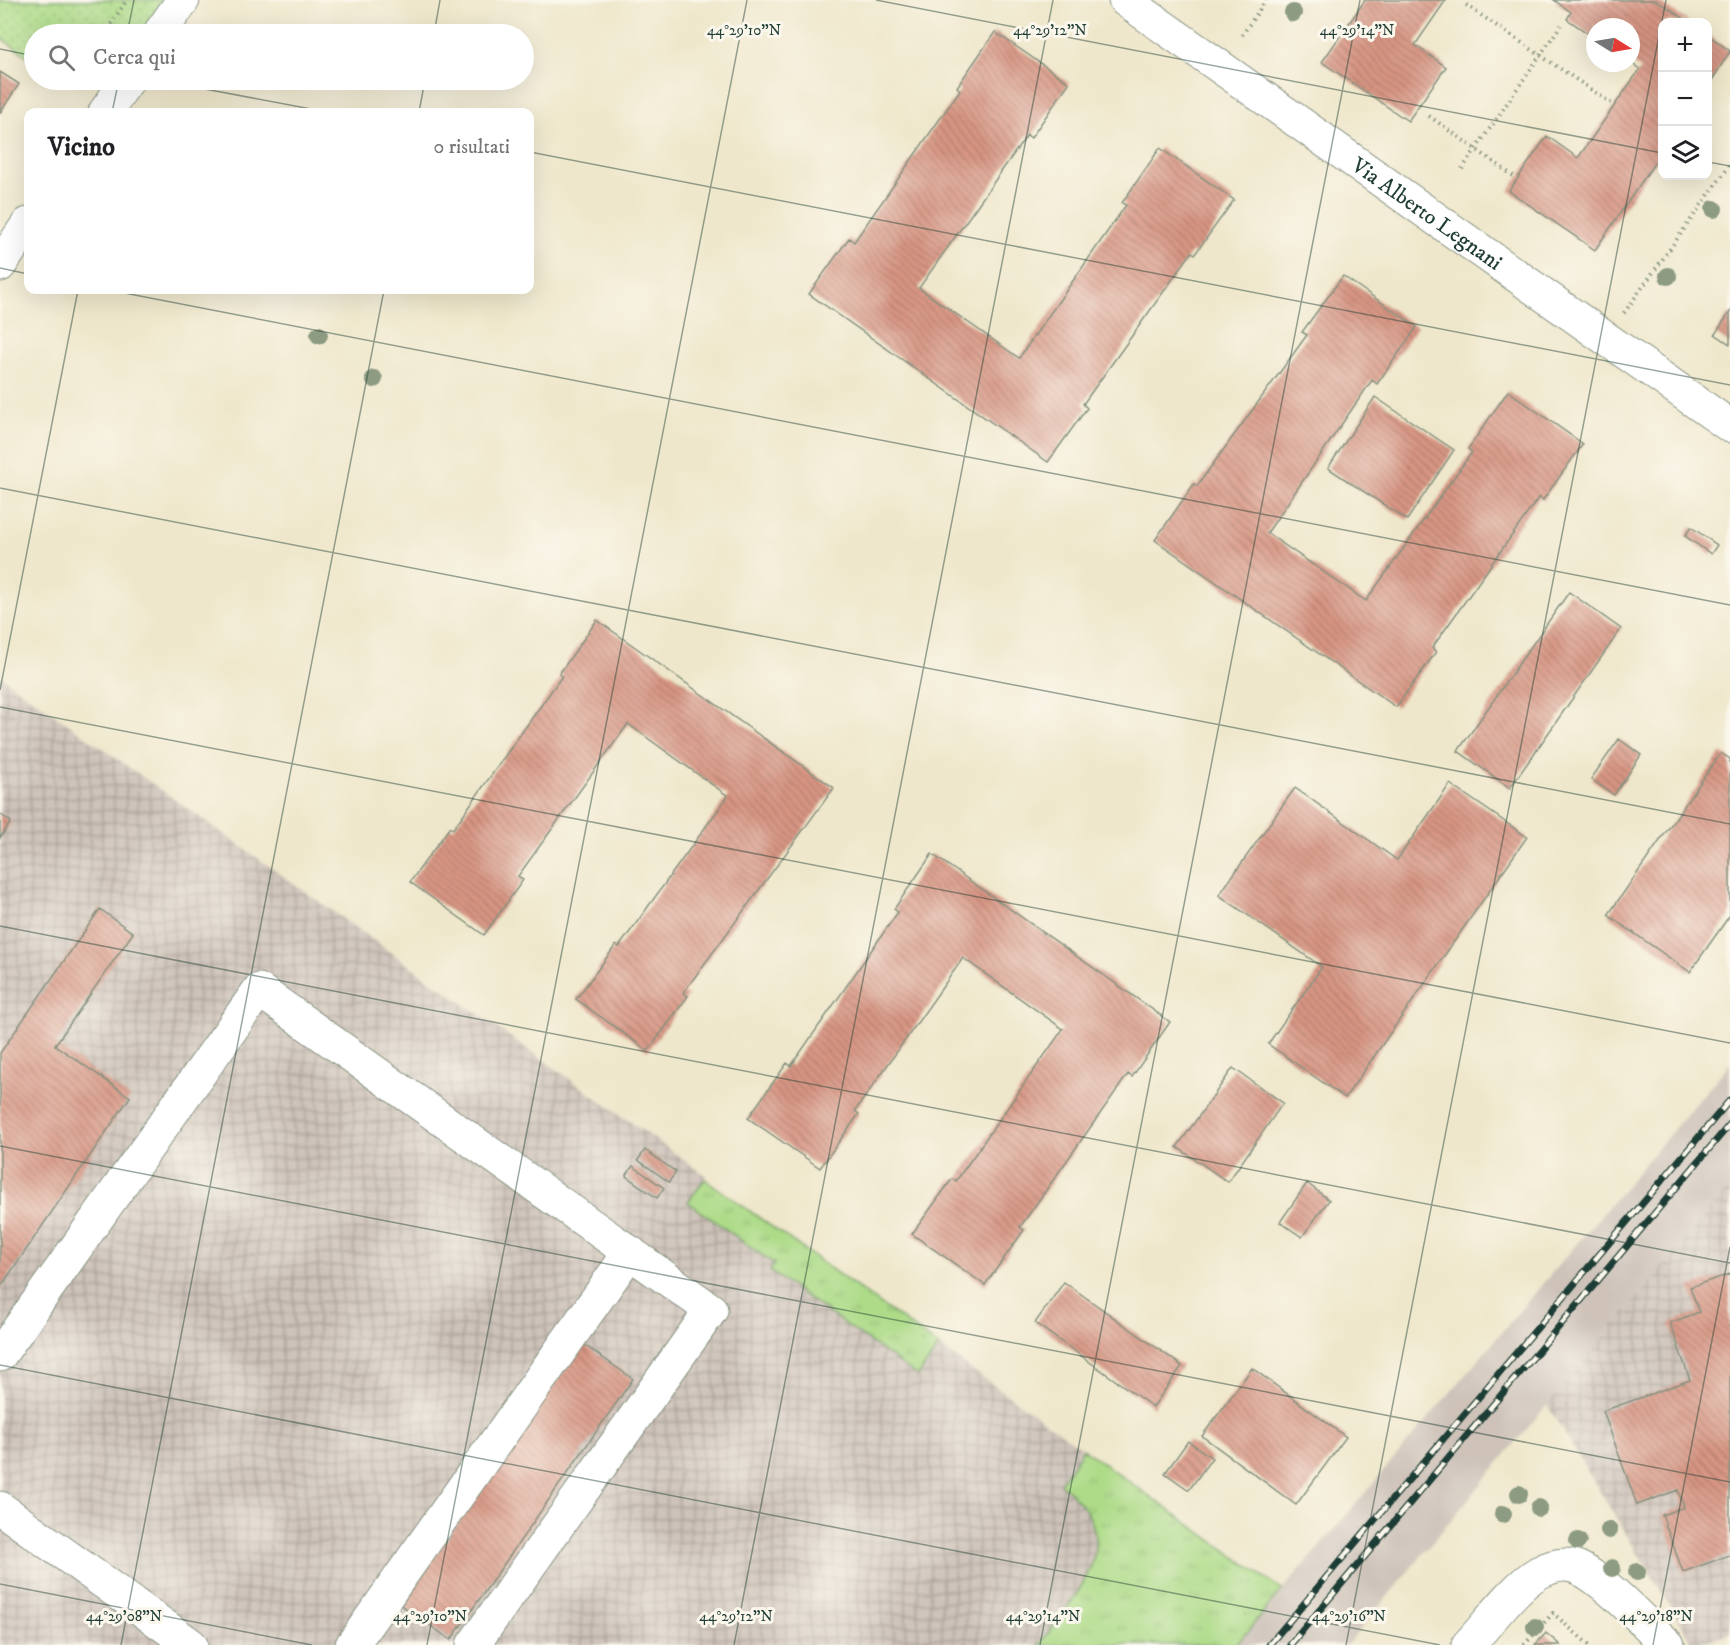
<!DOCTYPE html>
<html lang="it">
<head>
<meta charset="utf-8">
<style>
	body { margin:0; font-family:"IM FELL DW Pica",serif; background:#f6f6f6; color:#202124 }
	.controls { position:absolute; right:18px; top:18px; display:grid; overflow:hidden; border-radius:12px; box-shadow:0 6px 24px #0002 }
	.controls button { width:54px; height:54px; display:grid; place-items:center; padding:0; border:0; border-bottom:2px solid #e0e0e0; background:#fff; color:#202124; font:30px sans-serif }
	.compass { position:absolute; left:1586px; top:18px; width:54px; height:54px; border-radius:50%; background:#fff; box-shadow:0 6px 24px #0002; rotate:101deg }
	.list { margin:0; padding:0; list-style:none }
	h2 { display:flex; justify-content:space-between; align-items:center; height:78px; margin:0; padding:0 24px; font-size:26px }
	h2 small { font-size:20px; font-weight:400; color:#757577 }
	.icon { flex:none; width:33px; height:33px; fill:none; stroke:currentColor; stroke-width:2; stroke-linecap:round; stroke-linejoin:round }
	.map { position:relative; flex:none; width:1730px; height:1645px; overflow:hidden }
	.search { position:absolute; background:#fff; box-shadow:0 6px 24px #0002; left:24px; top:24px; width:510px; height:66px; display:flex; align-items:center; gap:15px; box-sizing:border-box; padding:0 21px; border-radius:33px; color:#757577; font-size:22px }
	.panel { position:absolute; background:#fff; box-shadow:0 6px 24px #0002; left:24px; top:108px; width:510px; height:186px; border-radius:12px }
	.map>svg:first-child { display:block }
</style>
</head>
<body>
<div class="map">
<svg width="1730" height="1645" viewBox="0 0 1730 1645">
	<defs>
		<pattern id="industrial-grid" width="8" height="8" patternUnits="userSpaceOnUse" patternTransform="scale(1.5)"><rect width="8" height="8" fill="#cec2b9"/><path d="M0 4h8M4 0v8" fill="none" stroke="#a79f97"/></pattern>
		<pattern id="grass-tufts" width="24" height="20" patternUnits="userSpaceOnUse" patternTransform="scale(1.5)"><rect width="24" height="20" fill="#addb88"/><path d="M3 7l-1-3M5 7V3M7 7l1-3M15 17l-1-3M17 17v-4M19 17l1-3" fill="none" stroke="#94bd76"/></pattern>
		<pattern id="park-dots" width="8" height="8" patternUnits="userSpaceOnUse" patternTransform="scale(1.5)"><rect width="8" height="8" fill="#addb88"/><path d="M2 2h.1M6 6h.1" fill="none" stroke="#94bd76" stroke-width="1.8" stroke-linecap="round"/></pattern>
		<pattern id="building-back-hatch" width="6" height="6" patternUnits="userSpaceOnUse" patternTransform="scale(1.5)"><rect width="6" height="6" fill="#d89583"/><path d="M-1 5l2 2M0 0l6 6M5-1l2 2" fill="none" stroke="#af7b6c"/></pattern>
	</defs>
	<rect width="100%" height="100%" fill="#fbf7ec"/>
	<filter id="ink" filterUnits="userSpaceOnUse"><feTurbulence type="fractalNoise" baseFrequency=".0167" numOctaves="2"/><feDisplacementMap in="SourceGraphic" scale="12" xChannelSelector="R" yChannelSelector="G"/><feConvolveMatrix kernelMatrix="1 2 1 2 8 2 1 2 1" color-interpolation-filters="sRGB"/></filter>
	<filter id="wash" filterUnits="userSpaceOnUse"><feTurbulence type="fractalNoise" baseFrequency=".008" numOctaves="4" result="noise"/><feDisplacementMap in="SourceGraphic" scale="24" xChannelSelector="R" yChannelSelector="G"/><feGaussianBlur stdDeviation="1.35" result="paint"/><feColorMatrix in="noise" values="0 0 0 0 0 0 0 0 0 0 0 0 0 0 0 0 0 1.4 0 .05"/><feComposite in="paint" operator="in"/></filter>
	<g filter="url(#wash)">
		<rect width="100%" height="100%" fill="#efe7cb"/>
		<path fill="url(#industrial-grid)" d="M0,676L707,1176L705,1180L1282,1590L1236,1645H0Z
			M1730,1185V1633L1694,1645L1547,1405Z"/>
		<path fill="#cec2b9" d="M1730,1063V1185L1347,1645H1236Z"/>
		<path fill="url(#grass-tufts)" stroke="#668c5e" stroke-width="1.5" d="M705,1179L939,1346L918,1376L770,1271L774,1264L688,1202Z
			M1083,1449L1282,1590L1236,1645H1039C1079,1591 1132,1538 1060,1484Z"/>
		<path fill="url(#park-dots)" stroke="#668c5e" stroke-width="1.5" d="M0,0H180L156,34H34V61L0,37Z"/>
		<g id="blocks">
			<path fill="url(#building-back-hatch)" d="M1365,0H1446L1415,45L1446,67L1408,121L1322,62Z
				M1554,0H1656L1689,22H1662V152L1595,250L1509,191L1547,136L1578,158L1640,69L1631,63V27H1595V38L1567,19L1571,12Z
				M995,32L1069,83L1031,138L1027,135L919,288L1019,358L1126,205L1122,203L1160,148L1234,200L1195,254L1192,252L1083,404L1087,408L1048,462L809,294L849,238L854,242L960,90L957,87Z
				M1708,35L1730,51L1708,87Z
				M0,72L19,84L0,113Z
				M1343,276L1417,327L1377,384L1372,380L1267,533L1366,601L1472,452L1468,449L1508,391L1583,444L1543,500L1539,497L1432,648L1436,652L1396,707L1155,540L1194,484L1197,486L1307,335L1302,332Z
				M1730,312V344L1715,334Z
				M1375,397L1454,450L1407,520L1328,468Z
				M1691,527L1717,545L1711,554L1685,536Z
				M1569,592L1621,629L1510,788L1458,751Z
				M597,620L834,788L683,993L688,996L648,1051L576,999L616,945L619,947L728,796L628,724L518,876L523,880L484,935L410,882L450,827L453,829L562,676L559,674Z
				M1619,739L1641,755L1614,795L1591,779Z
				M1721,753L1730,759V915L1690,972L1608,915Z
				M1450,784L1527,837L1345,1098L1268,1044L1322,967L1219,895L1295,788L1397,860Z
				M0,814L11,822L0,838Z
				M932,854L1170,1022L1132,1077L1128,1074L1020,1227L1024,1230L985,1285L912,1234L952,1179L956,1181L1063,1029L963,958L855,1111L859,1114L820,1168L748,1118L787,1063L791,1066L898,912L894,909Z
				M100,909L133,933L55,1045L130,1097L0,1288V1053Z
				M1233,1068L1283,1103L1228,1182L1177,1147Z
				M645,1150L676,1172L669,1182L638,1160Z
				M633,1166L664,1188L657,1198L626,1176Z
				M1307,1183L1329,1200L1302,1237L1280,1222Z
				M1730,1274V1555L1683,1572L1662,1515L1684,1507L1678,1490L1637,1505L1603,1411L1690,1380L1670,1323L1699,1312L1690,1287Z
				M1064,1282L1182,1366L1153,1407L1035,1323Z
				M583,1344L633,1379L451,1640L401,1605Z
				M1252,1368L1346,1437L1296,1505L1202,1436Z
				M1188,1441L1212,1458L1189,1490L1165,1473Z
				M1546,1633L1560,1645H1535Z"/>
		</g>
	</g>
	<g filter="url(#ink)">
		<use href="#blocks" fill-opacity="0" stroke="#879280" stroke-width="1.5"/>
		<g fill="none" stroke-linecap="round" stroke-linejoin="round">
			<g stroke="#879280" stroke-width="35">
				<g id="minor">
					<path id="s1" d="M1125,0L1730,426"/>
					<path d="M159,34L183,0"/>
					<path d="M105,112L128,80"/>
					<path d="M0,265L28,224"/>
					<path d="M0,1355L259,990L711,1310L473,1645"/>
					<path d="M0,1508L191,1645"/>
					<path d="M352,1645L630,1252"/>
					<path d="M1468,1645C1488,1624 1514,1587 1538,1573C1549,1567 1562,1563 1573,1566C1600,1574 1646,1625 1668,1645"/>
				</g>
			</g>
			<path stroke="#879280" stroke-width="4" stroke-dasharray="1.5 4.5" stroke-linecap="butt" d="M1466,5L1611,103
				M104,34L127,0
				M1242,35L1266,0
				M1429,116L1515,177
				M1462,169L1561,25
				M1624,313L1730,165
				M1524,1645L1553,1613L1589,1645"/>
			<use href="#minor" stroke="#fff" stroke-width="33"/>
			<g stroke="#1f3d34" stroke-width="7">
				<path id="rail" d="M1269,1645L1730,1100
					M1290,1645L1730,1124"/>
			</g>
			<use href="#rail" stroke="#fbf7ec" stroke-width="4.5" stroke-dasharray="14" stroke-linecap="butt"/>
		</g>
		<g fill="#8c9b81">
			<circle cx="1293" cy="13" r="9"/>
			<circle cx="1714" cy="209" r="9"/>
			<circle cx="1668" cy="276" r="9"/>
			<circle cx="319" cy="335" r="9"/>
			<circle cx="374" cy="379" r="9"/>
			<circle cx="1519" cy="1494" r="9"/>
			<circle cx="1539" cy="1508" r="9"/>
			<circle cx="1503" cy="1514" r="9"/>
			<circle cx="1609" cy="1530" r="9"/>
			<circle cx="1578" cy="1541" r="9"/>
			<circle cx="1612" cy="1568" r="9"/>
			<circle cx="1637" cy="1572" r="9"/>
			<circle cx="1535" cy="1627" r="9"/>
		</g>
	</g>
	<path fill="none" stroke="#1f3d34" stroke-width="1.5" stroke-opacity="0.45" d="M876,0L1662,153M127,34L134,0M434,34L440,0M0,49L34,56M157,80L327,112M112,112L119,80M419,112L425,80M530,152L1730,385M1708,162L1730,166M0,268L28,274M109,290L1730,605M0,488L1730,824M0,690L78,290M0,707L1730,1043M0,926L1730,1263M0,1146L1730,1482M0,1365L1440,1645M0,1584L312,1645M121,1645L384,290M427,1645L747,0M734,1645L1053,0M1040,1645L1360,0M1346,1645L1666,0M1653,1645L1730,1247"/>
	<g text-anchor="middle" stroke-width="6" stroke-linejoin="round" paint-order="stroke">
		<g font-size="22" fill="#1f3d34" stroke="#fbf7ec">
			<text dy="8" stroke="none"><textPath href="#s1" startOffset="370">Via Alberto Legnani</textPath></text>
		</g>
	</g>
	<g font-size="15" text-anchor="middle" fill="#1f3d34" stroke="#fbf7ec" stroke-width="6" stroke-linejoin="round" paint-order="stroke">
		<text x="744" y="35">44°29'10"N</text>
		<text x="1050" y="35">44°29'12"N</text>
		<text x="1357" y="35">44°29'14"N</text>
		<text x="124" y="1621">44°29'08"N</text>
		<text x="430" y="1621">44°29'10"N</text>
		<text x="736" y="1621">44°29'12"N</text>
		<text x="1043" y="1621">44°29'14"N</text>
		<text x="1349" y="1621">44°29'16"N</text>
		<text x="1656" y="1621">44°29'18"N</text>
	</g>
</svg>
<div class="controls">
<button>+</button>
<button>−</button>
<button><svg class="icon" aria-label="layers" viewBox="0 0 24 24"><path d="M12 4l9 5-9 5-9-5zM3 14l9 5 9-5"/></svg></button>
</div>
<svg class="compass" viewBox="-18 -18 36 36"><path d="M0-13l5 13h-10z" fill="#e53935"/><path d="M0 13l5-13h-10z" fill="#757577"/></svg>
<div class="search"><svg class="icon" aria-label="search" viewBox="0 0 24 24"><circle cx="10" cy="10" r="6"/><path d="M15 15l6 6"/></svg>Cerca qui</div>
<section class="panel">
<h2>Vicino<small>0 risultati</small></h2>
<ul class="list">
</ul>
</section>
</div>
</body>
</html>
